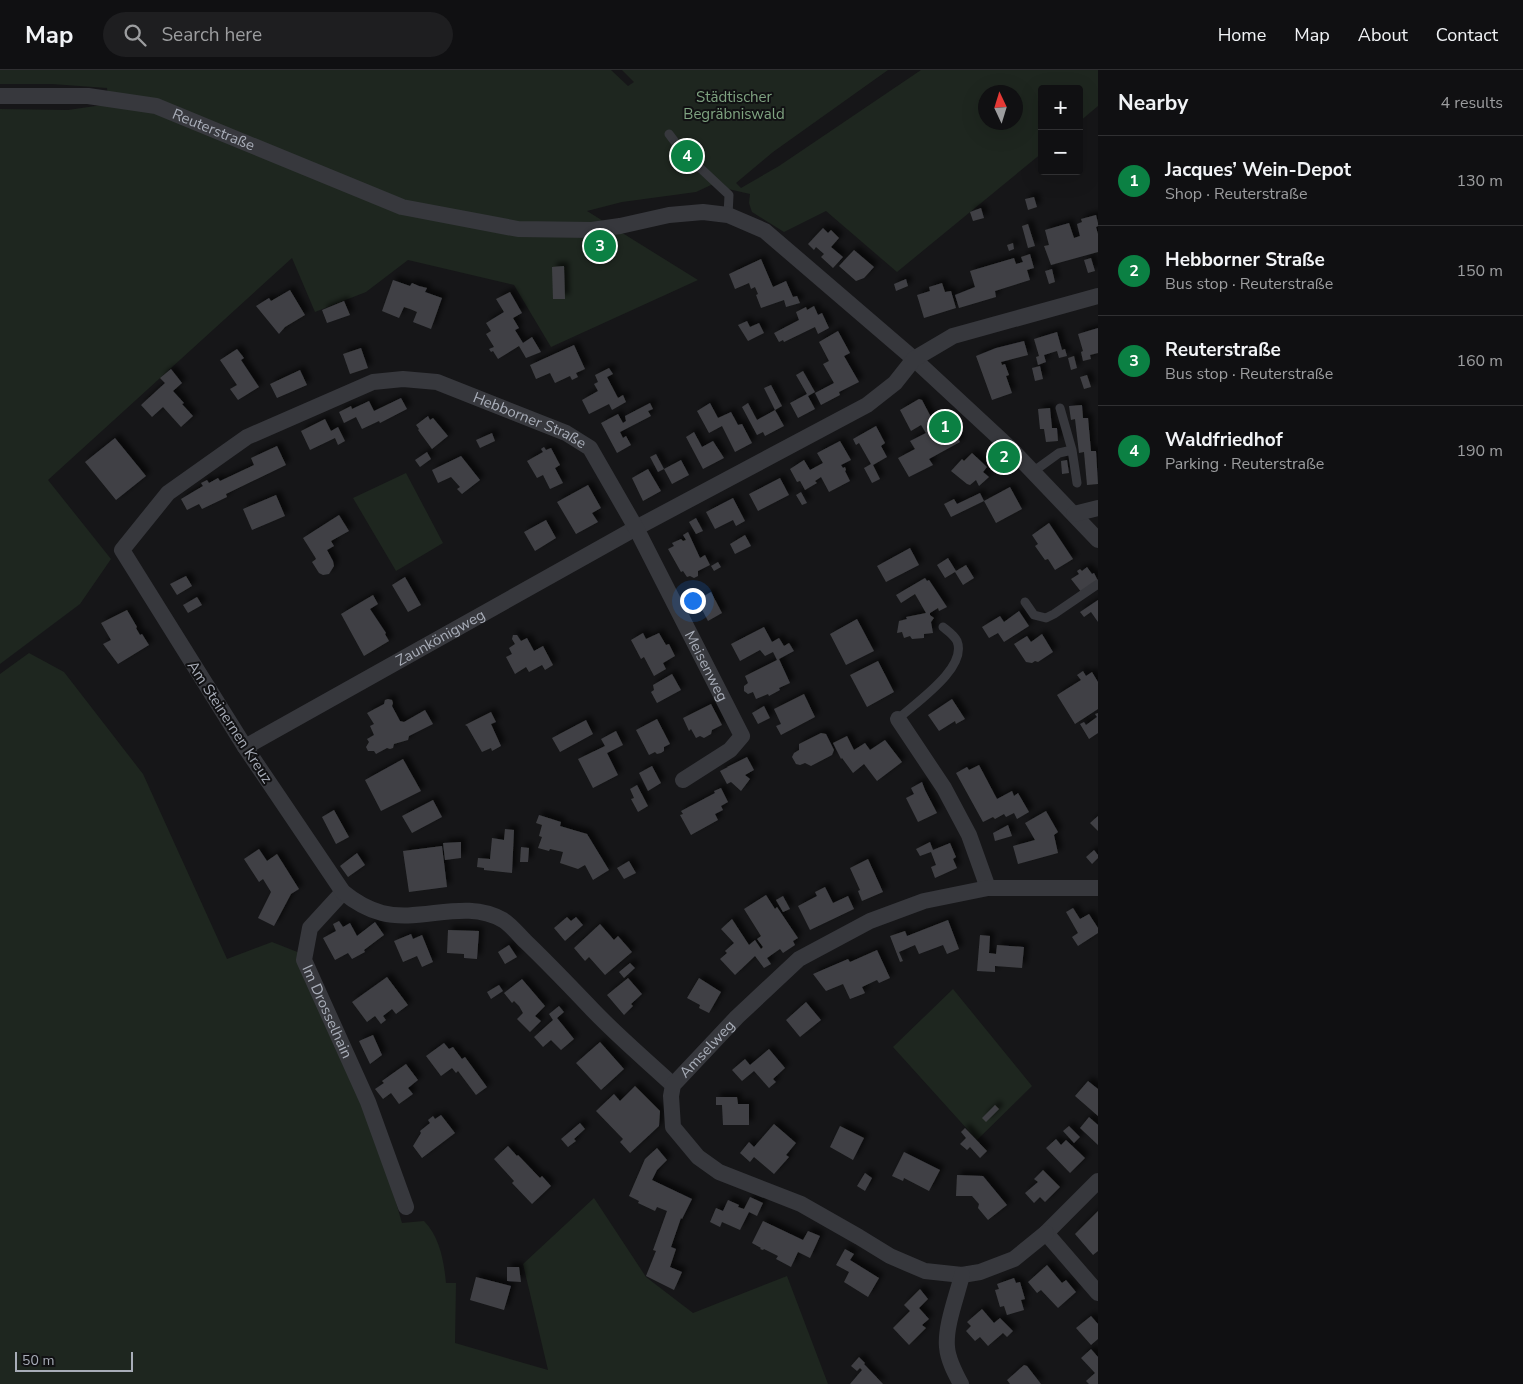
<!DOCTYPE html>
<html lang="en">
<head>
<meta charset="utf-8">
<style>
	body { margin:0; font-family:"Nunito Sans",sans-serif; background:#1e1e20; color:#f1f3f6 }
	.controls { position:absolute; right:15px; top:15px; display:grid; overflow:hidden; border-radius:5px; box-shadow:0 5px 20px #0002 }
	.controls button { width:45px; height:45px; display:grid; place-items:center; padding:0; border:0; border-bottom:1px solid #303032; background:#101012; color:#f1f3f6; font:25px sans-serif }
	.compass { position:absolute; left:978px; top:15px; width:45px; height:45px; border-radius:50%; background:#101012; box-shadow:0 5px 20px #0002; rotate:356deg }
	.scale { position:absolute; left:15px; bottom:12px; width:118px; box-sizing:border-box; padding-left:5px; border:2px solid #a8adb8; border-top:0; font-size:14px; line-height:18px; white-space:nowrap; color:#a8adb8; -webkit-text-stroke:4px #111113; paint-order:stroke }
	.you { position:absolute; left:692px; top:530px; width:18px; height:18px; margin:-12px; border:4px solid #fff; border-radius:50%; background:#1a73e8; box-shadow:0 0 0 8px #1a73e833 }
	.badge { display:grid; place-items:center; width:32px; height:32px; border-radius:50%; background:#0b8043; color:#fff; font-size:16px; font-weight:700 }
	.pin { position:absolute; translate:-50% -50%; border:2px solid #fff; box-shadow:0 1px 5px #0006 }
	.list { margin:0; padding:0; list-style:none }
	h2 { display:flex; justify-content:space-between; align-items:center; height:65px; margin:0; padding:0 20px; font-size:21px }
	h2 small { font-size:16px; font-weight:400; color:#9c9d9f }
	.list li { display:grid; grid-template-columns:32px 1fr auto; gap:15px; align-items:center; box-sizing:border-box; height:90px; padding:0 20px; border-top:1px solid #303032 }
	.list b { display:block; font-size:19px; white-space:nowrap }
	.list p { margin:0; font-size:16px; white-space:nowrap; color:#9c9d9f }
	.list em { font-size:16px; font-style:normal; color:#9c9d9f }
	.icon { flex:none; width:28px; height:28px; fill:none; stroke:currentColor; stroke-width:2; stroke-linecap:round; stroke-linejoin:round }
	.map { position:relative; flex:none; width:1098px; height:1314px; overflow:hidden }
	header { display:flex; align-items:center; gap:30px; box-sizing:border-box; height:70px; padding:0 25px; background:#101012; border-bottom:1px solid #303032 }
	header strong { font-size:24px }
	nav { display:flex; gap:28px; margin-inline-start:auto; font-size:18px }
	.search { width:350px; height:45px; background:#1e1e20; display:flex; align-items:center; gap:12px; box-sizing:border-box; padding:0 18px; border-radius:28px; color:#9c9d9f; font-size:19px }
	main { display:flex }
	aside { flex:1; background:#101012 }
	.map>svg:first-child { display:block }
</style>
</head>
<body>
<header>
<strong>Map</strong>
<div class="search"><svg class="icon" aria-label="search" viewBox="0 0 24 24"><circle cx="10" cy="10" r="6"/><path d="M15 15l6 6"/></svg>Search here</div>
<nav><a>Home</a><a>Map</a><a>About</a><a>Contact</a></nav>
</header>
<main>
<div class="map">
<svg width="1098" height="1314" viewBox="0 0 1098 1314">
	<defs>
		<filter id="shadow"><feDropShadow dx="4.5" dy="-4.5" stdDeviation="2.5" flood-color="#0009"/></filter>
	</defs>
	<rect width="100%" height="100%" fill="#161618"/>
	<path fill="#1e261f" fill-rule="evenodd" d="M0,0H611L628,16L634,12L622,0H888L773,82L736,113L741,118L779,96L921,0H1098V36L1079,52V19H1042V83L897,202L826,141L784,162L752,142L749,133L750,124L711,115L696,122L622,132L587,141L698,210L551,277L514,215L408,190L366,222L315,242L292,188L48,410L111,489L80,534L0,594V39L68,40L109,34L107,18L52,14H0ZM986,22H1016V52H986Z
		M406,403L443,473L396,501L353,428Z
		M29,583L64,602L143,704L227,889L272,872L300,883L382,1084L402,1153L424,1151C440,1167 444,1192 446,1213H456L455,1273L548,1300L523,1194L594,1128L646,1207L693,1243L787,1206L828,1314H0V604Z
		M953,919L1032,1016L977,1070L893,977Z"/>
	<path fill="#404145" filter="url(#shadow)" d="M1034,127L1037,137L1028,140L1025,129Z
		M981,138L984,148L973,151L970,142Z
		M1096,145L1098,153V156L1096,157L1098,164V182L1051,195L1044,176L1049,175L1045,160L1069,153L1074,168L1080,166L1077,154L1082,152L1081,149Z
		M1028,154L1035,176L1028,178L1022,156Z
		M823,158L828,163L831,160L839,168L831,177L843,187L833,198L821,187L824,184L816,177L814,180L808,174Z
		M1013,173L1014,179L1009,181L1007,175Z
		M854,180L874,197L864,208L856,211L839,196Z
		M1030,184L1034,198L1027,200L1030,210L995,221L996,227L959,238L955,225L975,217L970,201L1014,188L1016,194L1023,192L1021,187Z
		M1091,188L1095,201L1088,203L1084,190Z
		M761,189L773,217L786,211L793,227L797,226L800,233L786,237L784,230L761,238L756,225L758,224L755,217L751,219L749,213L735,219L729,204Z
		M564,196L565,229H553L552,197Z
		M1052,199L1055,212L1049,214L1045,201Z
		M906,209L908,216L896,221L894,214Z
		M393,210L410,216L412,213L419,216L427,218L425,222L442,228L431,259L413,252L417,242L410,239L404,237L399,248L382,241Z
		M942,213L945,222L951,221L956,238L924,248L917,225L930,221L929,217Z
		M290,220L305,245L285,257L279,264L256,236L269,228L271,231Z
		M510,222L522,243L513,248L519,258L515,260L523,273L532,267L541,282L526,288L519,276L498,289L493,281L491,282L489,279L494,277L486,264L491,261L486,253L504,242L496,229Z
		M344,231L350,245L327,253L322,240Z
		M814,236L818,245L822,243L829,258L818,264L815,257L784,272L783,270L779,272L774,263L799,250L796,242L806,237L807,240Z
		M747,251L750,257L759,253L764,263L748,271L738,255Z
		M1098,258V283L1090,285L1091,289L1083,291L1081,282L1083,281L1078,264Z
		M838,261L850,283L844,286L859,312L839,322L840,325L821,335L815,323L834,313L823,294L829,291L819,272Z
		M1057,262L1062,280L1065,279L1067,286L1059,288L1057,281L1044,285L1046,292L1038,295L1036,287L1039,286L1034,269Z
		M1024,271L1028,285L1001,292L1002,295L1005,294L1009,305L1006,306L1012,323L992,330L976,286L996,278Z
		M574,275L585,299L576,303L578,307L572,310L570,306L555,313L550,303L536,309L530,295Z
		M361,278L368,298L350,304L343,284Z
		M237,279L244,288L241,290L259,317L238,330L230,319L237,315L220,290Z
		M1074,286L1077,298L1071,300L1068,288Z
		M1040,296L1043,309L1035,311L1032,298Z
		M609,298L613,304L607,307L618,328L623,325L626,332L612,340L609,334L589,344L582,330L598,321L594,314L598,312L595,305Z
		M171,299L182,313L173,321L184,333L182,334L193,346L181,357L163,337L152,347L141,335L165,313L160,308Z
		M300,300L307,315L277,328L270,314Z
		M803,301L815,322L808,326L815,339L798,348L790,333L807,324L796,305Z
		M1087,305L1091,317L1084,319L1080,307Z
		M771,315L782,336L775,340L764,318Z
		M401,328L407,339L380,353L379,351L362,359L356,347L344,353L339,342L351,336L352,339L369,331L374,341Z
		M919,329L922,330L933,351L945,345L960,372L929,389L933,395L909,407L898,388L915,379L910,371L926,363L921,355L911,361L900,340Z
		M650,333L653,339L648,341L651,346L620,362L623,368L626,366L631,375L617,383L601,353L618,344L623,353L626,351L625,346Z
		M710,333L718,348L731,342L738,355L742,354L752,373L735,382L722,356L709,363L697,341Z
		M748,333L757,350L775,340L784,356L765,366L763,362L757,365L742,337Z
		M1082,335L1083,348H1088L1091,381H1096L1098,414L1087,415L1084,382L1079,383L1075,349L1071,350L1069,336Z
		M1050,338L1052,358H1057L1058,371L1046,372L1044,359H1040L1038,339Z
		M428,346L430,350L433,348L448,366L432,379L418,360L419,359L416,355Z
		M325,349L331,361L338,357L345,371L338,375L335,368L310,380L301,361Z
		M876,356L885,373L881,376L887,387L873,395L880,409L872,413L864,398L871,394L859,373L856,375L853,369Z
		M694,362L702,377L713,371L724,388L703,399L686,367Z
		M492,363L495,371L480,378L476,370Z
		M115,368L146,406L116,430L85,392Z
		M840,371L851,390L841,395L843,398L845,397L846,400L845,401L850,411L829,422L821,407L815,411L817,413L805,420L800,411L797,412L790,399L804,390L810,400L823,393L817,383Z
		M277,376L286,395L226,424L227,427L202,439L199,434L187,440L181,429L203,416L201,413L207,410L209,413L218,408L220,411L254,395L251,388Z
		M544,377L546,380L551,378L560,395L555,398L563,413L550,419L543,405L537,408L527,391L543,382L541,379Z
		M427,382L431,389L420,397L415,390Z
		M972,383L987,397L983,402L989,407L979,416L976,410L970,415L967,414L951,401L962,389L964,391Z
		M656,384L664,399L658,402L650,387Z
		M461,386L480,410L462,424L457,419L460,417L451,407L438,413L432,400Z
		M681,390L689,405L672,414L664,399Z
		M1067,390L1069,403L1062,404L1061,391Z
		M648,399L661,421L643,431L632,408Z
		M780,408L789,425L758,441L749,424Z
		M588,415L601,438L592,443L598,452L576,464L557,432Z
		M1010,417L1022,439L996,453L984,431Z
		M801,422L807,433L802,435L796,425Z
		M980,423L984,431L951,447L944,434L954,429L957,434Z
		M276,425L285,446L252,460L243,439Z
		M733,428L745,451L736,456L733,450L715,459L706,442Z
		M339,445L349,461L331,471L334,476L327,480L333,491L334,496L329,504L323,505L319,503L312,492L316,489L315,487L303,468Z
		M696,448L703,461L696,464L689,452Z
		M546,450L556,468L535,481L524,462Z
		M1049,453L1073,489L1055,500L1048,489L1045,490L1035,476L1038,474L1032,465Z
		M688,462L700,488L705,485L710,495L698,501V506L694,508L690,506L687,507L683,501L681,502L668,479L674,476L672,473L681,469L683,471L686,470L683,465Z
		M745,465L751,476L735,484L730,474Z
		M910,478L919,495L886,512L877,496Z
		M948,488L956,501L966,495L974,508L963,515L955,502L945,508L937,495Z
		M718,492L721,497L714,501L711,496Z
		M1087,497L1092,504L1094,503L1098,511L1082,523L1071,509L1079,504L1077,501L1080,499L1082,501Z
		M186,506L192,516L177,525L170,514Z
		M405,507L421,535L408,542L392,515Z
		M925,508L927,511L929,510L947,537L939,541L938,538L930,543V545L934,548L931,552L933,563L924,564V568L912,569L910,566L904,568L902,562L897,563L899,551L907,549L906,547L926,543L915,524L901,533L896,525Z
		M711,522L722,543L708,551L697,530Z
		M373,525L378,534L370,539L386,563L385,564L389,571L364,586L341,544Z
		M197,527L202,535L188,543L183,535Z
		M1098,530V552L1091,542L1084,547L1080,542Z
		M127,540L137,557L136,558L140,565L142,564L149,575L118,594L103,574L111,570L101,553Z
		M1019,541L1029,556L1004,572L998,563L989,568L982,557L1000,546L1004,552Z
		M857,549L874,581L846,595L830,564Z
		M764,557L772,572L779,568L784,576L789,573L794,581L779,589L790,613L779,618L780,620L769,626L768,624L756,629L753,622L748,624L744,621V616L748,613L745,606L777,590L773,582L765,586L760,580L740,591L731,574Z
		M643,563L646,569L659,563L666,575L669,574L675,586L663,593L666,599L654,606L644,587L641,589L631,570Z
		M1042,564L1053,582L1038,592L1035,591L1032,593L1026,592L1014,574L1027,566L1031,572Z
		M513,565H517L521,571L527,568L534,581L543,576L553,595L545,600L542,595L529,602L526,597L515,604L506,587L512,584L509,578L515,574L512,569Z
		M878,591L894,622L867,637L850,605Z
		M1083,601L1086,606L1092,602L1098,612V639L1075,654L1057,625L1081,610L1077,605Z
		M672,604L681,620L657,633L651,622L654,620L653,615Z
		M804,624L815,647L781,665L776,656L781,654L774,639Z
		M388,629L392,630L393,633L392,636L400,651L404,652L425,640L433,654L409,666L408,670L394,674L393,678L390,679L387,678L376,684L374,681H368L366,677L369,672L367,669L374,665L370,656L374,654L367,643L384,634L385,630Z
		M952,629L965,649L956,654L955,651L939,661L928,645Z
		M711,634L722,655L712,660L711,664L704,668L700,666L696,668L691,659L689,661L683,648Z
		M764,636L770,648L758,654L752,643Z
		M491,642L496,652L491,654L501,676L492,681L491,678L482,682L467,656L465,655Z
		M1098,643V663L1089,669L1080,654L1084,652L1086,655L1097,647L1095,644Z
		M657,649L670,674L664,677V681L661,683L657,684L655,682L649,685L636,660Z
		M586,650L593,664L560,682L552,668Z
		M616,661L623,675L607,683L618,705L593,718L578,689L605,676L601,669Z
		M821,663L826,664L834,680L832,685L811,696L805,693L800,695L796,694L792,687L794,683L799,680V674Z
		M847,666L854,680L865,673L870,680L885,670L902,692L877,711L864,694L853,703L842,688L841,689L833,673Z
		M747,687L754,700L745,705L750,709L741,721L731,712L727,714L720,701L728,697H727Z
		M403,689L421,721L381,741L365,710Z
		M979,695L997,729L1012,721L1014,726L1018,723L1029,742L1017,749L1014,743L1006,747L1004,744L995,749L993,747L983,752L956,703L967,697L969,700Z
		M652,696L661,713L648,721L639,703Z
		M922,712L925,720L937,743L918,752L906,728L914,724L911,718Z
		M637,715L648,736L638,742L631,729L634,728L630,719Z
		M721,718L728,732L721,736L723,740L715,744L718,750L691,765L680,745L683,744L681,741L715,723L714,721Z
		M433,730L442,747L412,763L402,746Z
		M334,740L349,767L336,774L322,747Z
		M1046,741L1058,762L1054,765L1058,783L1018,794L1013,776L1035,770L1025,753Z
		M539,745L561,752L560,756L587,764L609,800L593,810L585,795L578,799L560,793L563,782L550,779L549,781L538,778L542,767L539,766L542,755L536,753Z
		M1098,746V761L1090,753Z
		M1008,755L1012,766L995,771L993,763Z
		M505,759L514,760L512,803L484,800V798L477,797L478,788L490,789L492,768L504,770Z
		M461,772V788L445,790L443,773Z
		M930,772L933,780L950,773L956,787L953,789L957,798L935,808L931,797L936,795L931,782L920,786L916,779Z
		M442,776L447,817L409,822L403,781Z
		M521,777L529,778L528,792H520Z
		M259,779L267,791L277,784L299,819L291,824L274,856L258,848L271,822L263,809L259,812L244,789Z
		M1094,780L1098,785V788L1092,794L1086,787Z
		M357,783L365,795L348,807L340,796Z
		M868,789L883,822L862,831L858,821L860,820L850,798Z
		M629,791L636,803L624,809L617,798Z
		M825,817L833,833L848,826L854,839L810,860L798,836L817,826L815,822Z
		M766,825L775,839L777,837L798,868L793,871L795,875L783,883L780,879L767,888L771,894L764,898L755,886L735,905L720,889L727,883L725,881L734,873L721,859L732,849L749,875L755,870L761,879L763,877L757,869L761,866L744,839Z
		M783,826L790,839L783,842L776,830Z
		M1073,838L1080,849L1089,844L1098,858V863L1078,876L1072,867L1078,863L1066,842Z
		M567,847L571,851L576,847L583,855L565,871L554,858Z
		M948,850L959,879L947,884L943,875L919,884L915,875L899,882L903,891L900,892L890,866L905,861L907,866Z
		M339,851L343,857L350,853L357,866L375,852L384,865L364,880L365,882L352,889L348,883L335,890L323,868L336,861L333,854Z
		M600,854L614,870L618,866L632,882L605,905L589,887L585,891L574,878Z
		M448,860L479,861L477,889L464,888V884L447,883Z
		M411,864L413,869L422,865L433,892L422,897L417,886L403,892L394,871Z
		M980,865L990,866L989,883L996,884L997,875L1024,877L1022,898L995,896V902L977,901Z
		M509,875L517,887L505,894L498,882Z
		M877,880L890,908L879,913L877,910L862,917L865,923L863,924L850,929L843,914L826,921L813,904L848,889L850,892Z
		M630,893L635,898L624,908L619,902Z
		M387,907L408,935L396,944L392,939L383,946L386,950L381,954L375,946L367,952L352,932Z
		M628,908L642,924L631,934L633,936L624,945L607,925Z
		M699,908L721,922L709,943L699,938L700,935L687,928Z
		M522,909L545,936L535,946L541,951L530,962L517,949L523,943L519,936L514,931L512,933L504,923Z
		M499,915L503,921L491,929L487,922Z
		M806,932L821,950L800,967L786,950Z
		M559,936L564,942L557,948L574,969L561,980L551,970L543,977L534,967L553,950L549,944Z
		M373,965L382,985L370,994L359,971Z
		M600,972L624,999L601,1020L576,993Z
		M444,973L449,979L453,977L462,989L465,987L487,1017L476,1025L458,1001L456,1003L452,998L441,1006L426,986Z
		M769,979L785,998L773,1009L776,1012L769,1018L754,1001L742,1011L732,1000L745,989L750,995Z
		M406,994L418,1010L408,1018L413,1024L399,1034L391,1023L383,1029L375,1019L384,1013L382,1011Z
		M1088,1011L1098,1019V1046L1075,1026Z
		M635,1016L660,1041L659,1056L630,1083L620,1072L623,1069L596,1041L614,1024L620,1031Z
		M716,1027H737L738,1034H749V1055H723L722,1035H716Z
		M995,1035L999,1039L986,1052L982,1048Z
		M441,1045L455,1063L422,1088L413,1076L421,1063L420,1061L430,1053L428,1050L433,1046L435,1049Z
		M1089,1047L1098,1055V1075L1080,1058Z
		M580,1053L585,1059L574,1069L576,1071L568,1077L561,1069Z
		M774,1054L796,1073L786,1085L789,1087L774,1104L754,1087L750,1092L740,1083L749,1072L754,1077Z
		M840,1056L864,1068L853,1090L830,1077Z
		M1069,1056L1080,1067L1074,1073L1063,1061Z
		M965,1058L987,1081L980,1088L970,1077L967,1080L960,1074L966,1068L961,1062Z
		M1056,1069L1061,1075L1066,1070L1085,1088L1070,1103L1046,1078Z
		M508,1076L517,1086L518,1085L540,1108L542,1106L551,1116L532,1134L512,1113L514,1111L494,1089Z
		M657,1078L667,1090L657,1100L652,1110L692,1129L682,1149L681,1148L671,1177L676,1179L670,1197L682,1202L674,1220L646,1206L656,1181L653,1180L667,1141L657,1137L655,1141L638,1133L639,1131L629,1126L645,1089Z
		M904,1082L940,1100L929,1121L904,1108L903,1111L892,1106Z
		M1043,1100L1060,1117L1045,1132L1040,1127L1034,1133L1025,1123L1038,1112L1034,1109Z
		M865,1103L872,1108L865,1121L857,1116Z
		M957,1105L983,1106L1007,1135L988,1150L978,1138L979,1134L972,1126H956Z
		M750,1127L763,1133L757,1146L749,1142L740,1160L722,1152L720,1157L710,1152L716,1138L723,1141L728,1130L739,1135L738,1137L744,1139Z
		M1098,1141V1181L1093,1185L1075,1164Z
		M763,1151L803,1170L808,1161L820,1166L810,1188L798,1182L791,1197L776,1189L778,1186L764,1179L763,1180L760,1179L761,1178L752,1173Z
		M845,1179L854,1184L850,1190L879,1208L868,1227L844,1212L849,1202L836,1195Z
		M1047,1195L1062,1213L1066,1210L1076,1222L1058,1238L1041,1220L1037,1223L1028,1212Z
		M507,1197H519L521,1212L507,1211Z
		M476,1207L511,1216L504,1240L470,1230Z
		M1014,1208L1016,1213L1020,1212L1025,1229L1021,1230L1024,1240L1007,1245L1004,1236L1000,1237L995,1220L999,1219L997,1214Z
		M920,1219L928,1229L919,1238L929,1249L922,1255L926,1258L909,1275L893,1258L910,1241L904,1235Z
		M982,1239L994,1253L1000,1248L1013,1261L1007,1267L1003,1263L988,1276L980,1267L975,1271L966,1261L971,1256L967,1252Z
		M1091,1246L1098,1254V1269L1091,1275L1076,1258Z
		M1091,1279L1098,1287V1314H1089L1086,1311L1095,1303L1081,1288Z
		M859,1287L865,1293L864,1294L883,1314H850L862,1300L860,1298L857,1301L851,1296Z
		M1024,1295L1027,1296L1041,1314H1010L1007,1310Z"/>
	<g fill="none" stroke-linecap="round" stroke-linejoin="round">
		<path stroke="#37383d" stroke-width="9" d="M669,64L681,80L729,125L728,145
			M1072,380L1077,413
			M1034,401L1059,383L1072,380L1060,338
			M1025,532L1034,545L1046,548L1054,544L1098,514
			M898,649C915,633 968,598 957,571C954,565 948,561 943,557"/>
		<g stroke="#37383d" stroke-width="16">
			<path id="s1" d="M0,26H88L156,36L402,137L518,159L592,160L620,156L669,145L703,142L728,145L765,161L914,289L1011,379L1098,470"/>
			<path d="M1074,444L1098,438"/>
			<path d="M898,649L944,718L969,765L988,818"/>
			<path id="s2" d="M245,677L636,458L867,335L895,313L914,289L953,266L1098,226"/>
			<path id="s3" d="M343,822L310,858L304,890L368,1032L406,1137"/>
			<path id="s4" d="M673,1015C645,989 615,964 589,936C568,914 547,892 525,871C518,864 511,855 503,850C465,828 422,853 382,843C367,839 355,832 343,822L245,677L122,480L168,423L247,367L373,312L403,309L437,312L566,363L590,378L636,458L742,666L730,680L683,710"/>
			<path d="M1098,1111L1046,1163L1098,1223"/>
			<path id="s5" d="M1046,1163L1014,1189L980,1202L962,1205L925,1201L890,1186L859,1167L801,1134L719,1102L698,1087L673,1057L671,1026L673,1015L737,947L799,889L870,851L924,831L988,818H1097"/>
			<path d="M961,1314C955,1303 948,1290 947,1277C945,1256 957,1226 962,1205"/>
		</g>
	</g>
	<g text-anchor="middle" stroke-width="4" stroke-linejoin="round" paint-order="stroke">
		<g font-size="15" fill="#7fa381" stroke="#111113">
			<text x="734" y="32">Städtischer<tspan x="734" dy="17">Begräbniswald</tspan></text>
		</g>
		<g font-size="15" fill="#a8adb8" stroke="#111113">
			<text dy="5" stroke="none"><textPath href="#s1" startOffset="219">Reuterstraße</textPath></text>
			<text dy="5" stroke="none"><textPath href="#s4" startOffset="1284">Hebborner Straße</textPath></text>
			<text dy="5" stroke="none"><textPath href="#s2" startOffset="224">Zaunkönigweg</textPath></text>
			<text dy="5" stroke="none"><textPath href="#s4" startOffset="1598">Meisenweg</textPath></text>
			<text transform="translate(230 652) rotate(57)" y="5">Am Steinernen Kreuz</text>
			<text dy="5" stroke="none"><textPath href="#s3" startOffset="138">Im Drosselhain</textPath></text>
			<text dy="5" stroke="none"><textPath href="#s5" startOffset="519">Amselweg</textPath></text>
		</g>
	</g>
</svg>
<div class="controls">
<button>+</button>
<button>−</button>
</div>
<svg class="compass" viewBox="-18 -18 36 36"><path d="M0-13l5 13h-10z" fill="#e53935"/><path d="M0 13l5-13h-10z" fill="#9c9d9f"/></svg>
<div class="scale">50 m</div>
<div class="you"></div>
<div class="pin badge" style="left:945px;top:357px">1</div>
<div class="pin badge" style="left:1004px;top:387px">2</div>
<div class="pin badge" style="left:600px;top:176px">3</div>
<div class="pin badge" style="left:687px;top:86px">4</div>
</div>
<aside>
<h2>Nearby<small>4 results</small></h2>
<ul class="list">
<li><span class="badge">1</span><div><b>Jacques’ Wein-Depot</b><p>Shop · Reuterstraße</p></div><em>130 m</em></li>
<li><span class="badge">2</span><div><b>Hebborner Straße</b><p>Bus stop · Reuterstraße</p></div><em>150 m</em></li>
<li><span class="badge">3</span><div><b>Reuterstraße</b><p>Bus stop · Reuterstraße</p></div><em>160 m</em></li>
<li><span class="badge">4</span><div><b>Waldfriedhof</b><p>Parking · Reuterstraße</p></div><em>190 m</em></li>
</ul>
</aside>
</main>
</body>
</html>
